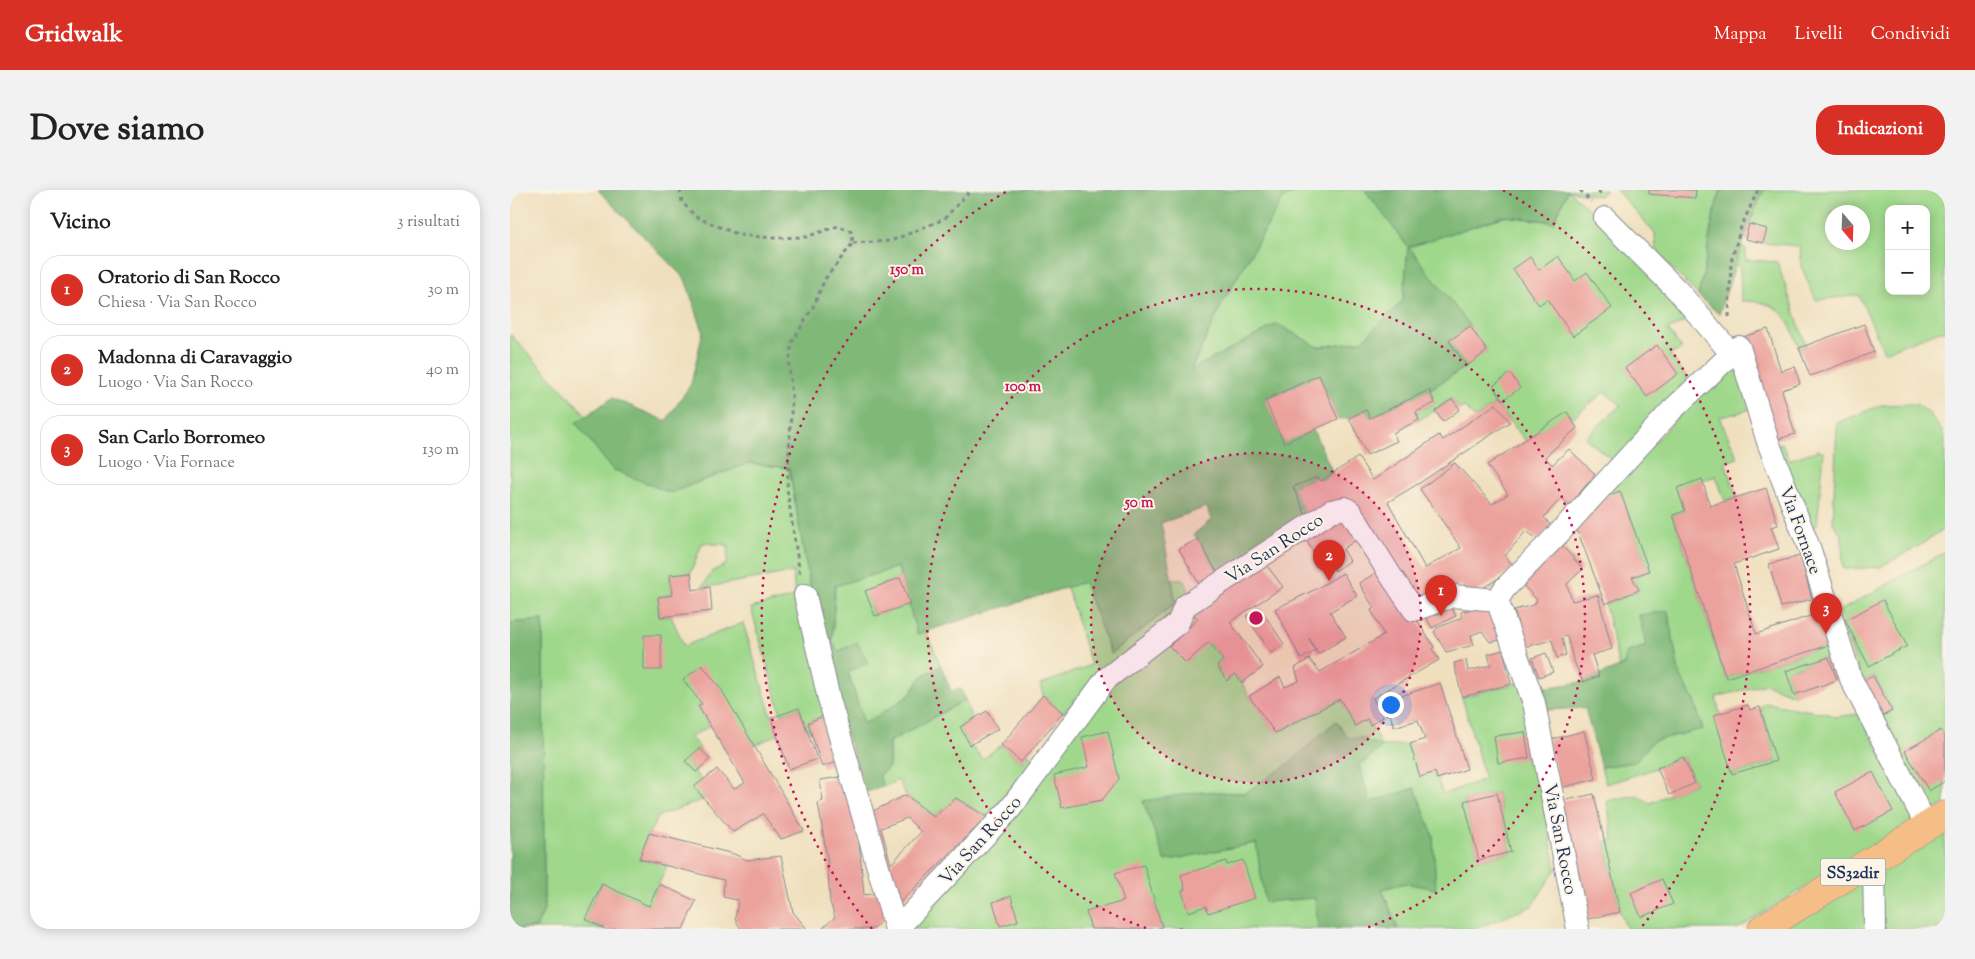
<!DOCTYPE html>
<html lang="it">
<head>
<meta charset="utf-8">
<style>
	body { margin:0; font-family:"Sorts Mill Goudy",serif; background:#f2f2f2; color:#222 }
	.controls { position:absolute; right:15px; top:15px; display:grid; overflow:hidden; border-radius:10px; box-shadow:0 2px 12px #0003 }
	.controls button { width:45px; height:45px; display:grid; place-items:center; padding:0; border:0; border-bottom:1px solid #e0e0e0; background:#fff; color:#222; font:25px sans-serif }
	.compass { position:absolute; left:1315px; top:15px; width:45px; height:45px; border-radius:50%; background:#fff; box-shadow:0 2px 12px #0003; rotate:161deg }
	.you { position:absolute; left:880px; top:514px; width:18px; height:18px; margin:-12px; border:4px solid #fff; border-radius:50%; background:#1a73e8; box-shadow:0 0 0 8px #1a73e833 }
	.badge { display:grid; place-items:center; width:32px; height:32px; border-radius:50%; background:#d93025; color:#fff; font-size:16px; font-weight:700 }
	.pin { position:absolute; translate:-50% -41px; filter:drop-shadow(0 1px 2px #0008) }
	.pin::after { content:''; position:absolute; top:26px; width:18px; height:15px; background:inherit; clip-path:polygon(0 0,100% 0,50% 100%) }
	.list { margin:0; padding:0; list-style:none }
	h2 { display:flex; justify-content:space-between; align-items:center; height:65px; margin:0; padding:0 20px; font-size:21px }
	h2 small { font-size:16px; font-weight:400; color:#767676 }
	.list li { display:grid; grid-template-columns:32px 1fr auto; gap:15px; align-items:center; box-sizing:border-box; height:70px; margin:0 10px 10px; padding:0 10px; border:1px solid #e0e0e0; border-radius:20px }
	.list b { display:block; font-size:19px; white-space:nowrap }
	.list p { margin:0; font-size:16px; white-space:nowrap; color:#767676 }
	.list em { font-size:16px; font-style:normal; color:#767676 }
	.map { position:relative; flex:none; width:1435px; height:739px; overflow:hidden; border-radius:20px }
	header { display:flex; align-items:center; gap:30px; box-sizing:border-box; height:70px; padding:0 25px; background:#d93025; color:#fff }
	header strong { font-size:24px }
	nav { display:flex; gap:28px; margin-inline-start:auto; font-size:18px }
	.intro { display:flex; align-items:center; justify-content:space-between; box-sizing:border-box; height:120px; padding:0 30px }
	h1 { margin:0; font-size:35px }
	.button { padding:12px 22px; border-radius:20px; background:#d93025; color:#fff; font-size:18px; font-weight:700 }
	main { display:flex; gap:30px; padding:0 30px }
	aside { flex:1; background:#fff; border-radius:20px; box-shadow:0 2px 12px #0003 }
	.map>svg:first-child { display:block }
</style>
</head>
<body>
<header>
<strong>Gridwalk</strong>
<nav><a>Mappa</a><a>Livelli</a><a>Condividi</a></nav>
</header>
<div class="intro"><h1>Dove siamo</h1><a class="button">Indicazioni</a></div>
<main>
<aside>
<h2>Vicino<small>3 risultati</small></h2>
<ul class="list">
<li><span class="badge">1</span><div><b>Oratorio di San Rocco</b><p>Chiesa · Via San Rocco</p></div><em>30 m</em></li>
<li><span class="badge">2</span><div><b>Madonna di Caravaggio</b><p>Luogo · Via San Rocco</p></div><em>40 m</em></li>
<li><span class="badge">3</span><div><b>San Carlo Borromeo</b><p>Luogo · Via Fornace</p></div><em>130 m</em></li>
</ul>
</aside>
<div class="map">
<svg width="1435" height="739" viewBox="0 0 1435 739">
	<rect width="100%" height="100%" fill="#fcf5e5"/>
	<filter id="ink" filterUnits="userSpaceOnUse"><feTurbulence type="fractalNoise" baseFrequency=".02" numOctaves="2"/><feDisplacementMap in="SourceGraphic" scale="10" xChannelSelector="R" yChannelSelector="G"/><feConvolveMatrix kernelMatrix="1 2 1 2 8 2 1 2 1" color-interpolation-filters="sRGB"/></filter>
	<filter id="wash" filterUnits="userSpaceOnUse"><feTurbulence type="fractalNoise" baseFrequency=".0096" numOctaves="4" result="noise"/><feDisplacementMap in="SourceGraphic" scale="20" xChannelSelector="R" yChannelSelector="G"/><feGaussianBlur stdDeviation="1.12" result="paint"/><feColorMatrix in="noise" values="0 0 0 0 0 0 0 0 0 0 0 0 0 0 0 0 0 1.4 0 .05"/><feComposite in="paint" operator="in"/></filter>
	<g filter="url(#wash)">
		<rect width="100%" height="100%" fill="#efdfbd"/>
		<path fill="#9fd88b" stroke="#5d8474" fill-rule="evenodd" d="M795,0H855L898,57L996,26L1044,32L1058,0H1097L1090,6L1059,1L1095,34L1183,127L1158,140L1172,159L1160,165L1179,190L1105,272L1075,248L1111,215L1094,202L1061,229L1057,223L1015,250L986,214L965,228L954,217L950,219L942,209L909,230L906,222L925,213L919,200L977,161L898,58L894,110L852,151L808,157L767,134L680,181L714,110L774,7Z
			M1106,0H1211C1198,34 1199,70 1188,105L1160,77L1146,59L1145,43Z
			M1254,0H1435V141H1430L1374,162L1349,105L1306,110L1291,76L1290,56L1253,53L1235,49L1239,34ZM1379,19H1416V101H1379ZM1322,22H1352V52H1322Z
			M1232,56L1236,59V70L1267,72L1296,155L1289,158C1278,125 1269,110 1231,111L1230,79L1226,73Z
			M0,144L77,226L66,233L160,303L239,273L279,278L301,403L308,402L309,463L329,520L298,532L301,542L296,538L289,518L271,524L241,418L285,407L283,382L191,398L203,381L217,374L218,355L192,353L181,383L160,385L162,405L148,407L150,427L161,426L174,456L233,433L267,545L243,556L192,514L188,516L200,536L180,547L190,558L176,571L192,591L194,609L149,626L139,643L129,669L157,676L139,716L91,694L75,729L95,739H10L26,738L34,720L33,430L0,433Z
			M1223,169L1243,218L1224,224L1209,227L1228,268L1215,272L1227,307L1215,311L1206,286L1167,298L1175,321L1163,325L1216,488L1319,455V467L1276,481L1284,505L1256,494L1206,507L1223,584L1266,571L1250,517L1255,513L1319,524L1324,527L1350,524L1405,630L1227,739H1117L1110,722L1095,652L1103,649L1097,611L1127,605L1140,613L1185,593L1173,567L1147,578L1096,594L1091,577L1125,572L1143,551L1193,539L1184,511L1169,483L1158,422L1136,456L1109,477L1095,414L1129,400L1122,387L1139,381L1110,302L1092,308Z
			M1406,214L1420,224L1435,246V338L1409,356L1370,377L1333,379L1332,346L1323,333L1327,233L1371,215Z
			M1272,253L1279,270L1309,260L1314,262L1307,335L1301,339L1266,254Z
			M1435,362V614L1419,624L1371,527L1382,521L1364,486L1352,491L1328,422Z
			M388,377L390,388L356,401L364,426L400,414L407,444L416,441L431,476L412,486L400,505L354,535L338,481L358,473L328,461L322,453L325,396Z
			M662,389H672L687,413L590,484L553,523L533,505L530,495L581,475L557,397L574,392L601,464L666,413Z
			M683,425L699,452L713,470L707,476L717,490L725,484L732,493L739,506L765,543L830,509L845,535L857,529L872,556L900,554L910,586L925,582L933,604L975,589L952,507L1011,492L1046,679L1022,716L988,730L964,739H888L872,699L896,693L925,699L860,612L849,575L871,557L853,548L838,549L826,531L781,572L735,603L690,602L746,653L749,667L805,708L808,739H394L595,501ZM987,603L1001,662L969,670L954,611Z
			M455,510L462,530L450,537L460,555L473,569L491,555L511,572L518,564L525,569L477,627L446,608L424,627L396,605L388,590L373,597L369,585L379,577V552Z
			M1435,641V739H1272Z"/>
		<path fill="#7fb877" stroke="#4d746a" d="M88,0H795L774,7L714,110L681,180L767,134L808,157L852,151L893,110L898,57L855,0H1058L1044,32L995,26L899,57L960,136L957,176L919,200L860,228L856,220L839,228L828,229L809,186L755,209L774,253L803,240L823,283L811,291L807,287L783,297L797,328L711,389L684,344L701,330L697,317L651,333L666,412L601,464L574,392L407,444L388,377L325,396L322,453L329,461L347,452L358,473L338,482L354,534L400,505L412,486L431,476L441,501L451,499L455,510L379,552V577L369,585L373,597L356,602L309,463L308,402L301,403L279,278L239,273L160,303L102,279L66,233L102,208L156,231L181,194L193,141L175,89Z
			M1211,0H1254L1239,34L1209,124L1188,105C1199,70 1198,34 1211,0Z
			M1158,421L1169,483L1184,511L1193,539L1143,551L1125,572L1091,577L1075,518L1035,520L1032,498L1073,492L1114,475L1117,462L1136,456L1129,425Z
			M33,430L34,720L26,738L0,739V433Z
			M826,531L838,548H853L872,557L849,576L860,612L905,598L923,645L926,699L896,693L872,699L888,739H808L805,708L755,712L746,653L655,671L633,611L690,602L735,603L781,572Z"/>
		<g id="blocks">
			<path fill="#eba29d" fill-rule="evenodd" d="M1139,0H1186L1185,8L1139,4Z
				M1239,34L1257,39L1253,53L1235,49Z
				M1048,66L1065,91L1077,82L1102,118L1063,146L1037,109L1029,115L1003,79L1020,67L1029,80Z
				M1354,134L1364,162L1300,186L1289,158Z
				M960,136L977,161L957,176L939,151Z
				M1258,139L1271,181L1285,176L1290,194L1272,200L1285,244L1258,252L1233,147Z
				M1147,155L1168,184L1137,207L1115,178Z
				M1000,183L1010,198L993,210L983,196Z
				M809,185L828,229L774,253L755,210Z
				M919,200L925,213L906,222L909,230L883,243L887,251L857,265L839,228L856,220L860,228Z
				M942,209L950,219L933,232L925,221Z
				M986,214L1000,232L911,292L878,312L915,378L951,358L910,299L945,273L982,314L998,304L977,275L1057,222L1067,238L1035,267L1042,275L1059,259L1085,284L1060,315L1051,308L1034,327L1041,336L1029,350L1016,341L995,366L1005,378L960,406L951,395L939,400L936,393L903,411L838,312L797,328L783,297L807,287L811,291L848,267L863,290L929,245L933,250Z
				M1192,289L1200,316L1256,298L1268,335L1261,337L1269,359L1224,374L1246,444L1309,423L1319,455L1216,488L1163,325L1175,321L1167,298Z
				M1110,301L1139,381L1122,387L1129,400L1095,414L1065,334L1092,308Z
				M828,326L844,327L849,348L833,359L840,371L825,381L822,373L813,377L793,345Z
				M688,349L711,389L692,399L669,359Z
				M1047,350L1073,379L1057,394L1062,411L1088,405L1102,459L1082,465L1089,486L1073,492L1063,469L1057,446L1052,448L1056,465L1047,468L1042,450L1014,457L1004,420L1024,415L1027,410L1009,391Z
				M1290,366L1302,409L1271,417L1259,374Z
				M755,373L773,397L720,432L753,477L732,493L725,484L717,491L707,476L713,470L699,452L676,473L659,456L688,429L680,421Z
				M874,378L924,457L922,459L929,470L863,508L873,527L860,535L857,529L845,536L830,509L765,543L739,506L770,487L775,497L789,491L785,478L799,469L810,482L874,445L861,420L864,418L849,393Z
				M181,383L183,400L200,397L202,421L150,427L148,407L162,405L160,385Z
				M833,383L847,406L820,422L836,447L808,464L799,448L805,461L791,469L765,419L806,399Z
				M390,388L400,414L365,426L355,401Z
				M1373,410L1397,456L1359,476L1335,430Z
				M940,415L946,426L922,438L916,427Z
				M967,417L989,426L995,449L980,452L972,441L961,445L964,455L936,462L924,442L927,438L951,428V422Z
				M750,418L774,454L761,463L736,426Z
				M134,445H151V480H134Z
				M993,460L1001,494L952,507L944,473L956,470L958,481L981,475L978,464Z
				M1036,463L1043,482L1029,487L1022,468Z
				M1319,467L1327,490L1284,505L1276,481Z
				M192,475L211,499L294,641L271,649L253,624L223,642L184,597L207,579L224,599L235,593L188,516L192,514L173,490Z
				M1363,486L1382,521L1365,530L1346,495Z
				M930,493L957,579L927,589L925,582L910,587L900,554L915,549L908,530L884,537L876,511Z
				M533,505L553,523L511,572L491,555Z
				M1238,515L1240,520L1250,517L1266,571L1222,584L1204,525Z
				M289,518L307,569L279,579L261,528Z
				M477,521L488,539L460,555L450,537Z
				M319,523L332,570L312,577L298,533Z
				M1431,540L1435,547V591L1419,601L1395,561Z
				M598,541L609,589L592,610L552,618L544,585L579,577L572,547Z
				M1074,541L1086,589L1050,598L1038,550Z
				M1015,542L1019,568L988,573L984,546Z
				M190,558L200,569L186,582L175,571Z
				M1173,567L1185,593L1159,605L1147,578Z
				M1363,582L1383,621L1345,641L1325,602Z
				M338,586L347,630L354,705L368,703L359,623L396,605L424,627L446,608L477,627L363,739H312L325,727L320,712L317,668L308,613L313,611L310,590ZM397,628L411,642L381,674L371,638Z
				M987,603L1001,662L969,670L954,611Z
				M1084,604L1110,722L1073,730L1047,612Z
				M139,643L224,664L237,670L271,666L283,722L297,739H231L225,729L228,710L213,707L214,690L129,669Z
				M733,670L745,708L698,723L696,716L678,722L672,701L675,699L671,685L716,671L717,675Z
				M634,675L652,737L645,739H581L576,722L614,711L605,683Z
				M1152,689L1163,714L1131,727L1121,703Z
				M92,694L139,716L149,694L186,711L173,739H95L75,729Z
				M501,706L508,731L490,736L483,712Z"/>
		</g>
	</g>
	<g filter="url(#ink)">
		<use href="#blocks" fill-opacity="0" stroke="#85878e" stroke-width="1"/>
		<g fill="none" stroke-linecap="round" stroke-linejoin="round">
			<g stroke="#85878e" stroke-width="24">
				<path id="street" d="M1095,28L1168,101L1221,163
					M295,405L319,509L386,739
					M987,410L995,398L1051,341L1162,220L1229,157L1258,252L1300,360L1341,489L1417,636
					M1364,669L1365,739
					M387,739L500,619L596,489L668,433L675,416L821,321L835,318L841,322L881,386L904,420L943,406L987,410L1024,513L1068,739"/>
			</g>
			<g stroke="#85878e" stroke-width="29">
				<path id="primary" d="M1252,739L1435,625"/>
			</g>
			<path stroke="#85878e" stroke-width="3" stroke-dasharray="4 4" stroke-linecap="butt" d="M170,0L172,12L186,27L229,45L264,48L296,47L328,36L341,41L343,53L315,89L303,117L282,152L279,176L282,207L277,299L290,385
				M1070,0L1081,12
				M1089,0L1090,7
				M343,53L381,51L434,29L461,0
				M1219,127L1221,72L1231,37L1248,0
				M669,736L670,739"/>
			<use href="#street" stroke="#fff" stroke-width="22"/>
			<use href="#primary" stroke="#f6be87" stroke-width="28"/>
		</g>
	</g>
	<circle cx="746" cy="428" r="165" fill="#c2185b" fill-opacity=".12"/>
	<g fill="none" stroke="#c2185b" stroke-width="2.5" stroke-dasharray="2.5 5">
		<circle cx="746" cy="428" r="165"/>
		<path d="M636 738A329 329 0 1 1 856 738"/>
		<path d="M362 739A494 494 0 0 1 499 0M993 0A494 494 0 0 1 1130 739"/>
	</g>
	<g text-anchor="middle" stroke-width="4" stroke-linejoin="round" paint-order="stroke">
		<rect fill="#fcf5e5" stroke="#5e6a86" stroke-width="1" x="1310.5" y="668.5" width="65" height="27" rx="4"/>
		<g font-size="16" font-weight="bold" fill="#1b2f5e">
			<text x="1343" y="688">SS32dir</text>
		</g>
		<g font-size="18" fill="#1b2f5e" stroke="#fcf5e5">
			<text transform="translate(1291 340) rotate(70)" y="6">Via Fornace</text>
			<text transform="translate(764 358) rotate(-33)" y="6">Via San Rocco</text>
			<text transform="translate(1051 649) rotate(79)" y="6">Via San Rocco</text>
			<text transform="translate(470 650) rotate(-48)" y="6">Via San Rocco</text>
		</g>
	</g>
	<circle cx="746" cy="428" r="8" fill="#c2185b" stroke="#fcf5e5" stroke-width="2.5"/>
	<g font-size="15" text-anchor="middle" font-weight="bold" fill="#c2185b" stroke="#fcf5e5" stroke-width="4" stroke-linejoin="round" paint-order="stroke">
		<text x="397" y="84">150 m</text>
		<text x="513" y="201">100 m</text>
		<text x="629" y="317">50 m</text>
	</g>
</svg>
<div class="controls">
<button>+</button>
<button>−</button>
</div>
<svg class="compass" viewBox="-18 -18 36 36"><path d="M0-13l5 13h-10z" fill="#e53935"/><path d="M0 13l5-13h-10z" fill="#767676"/></svg>
<div class="you"></div>
<div class="pin badge" style="left:931px;top:426px">1</div>
<div class="pin badge" style="left:819px;top:391px">2</div>
<div class="pin badge" style="left:1316px;top:444px">3</div>
</div>
</main>
</body>
</html>
